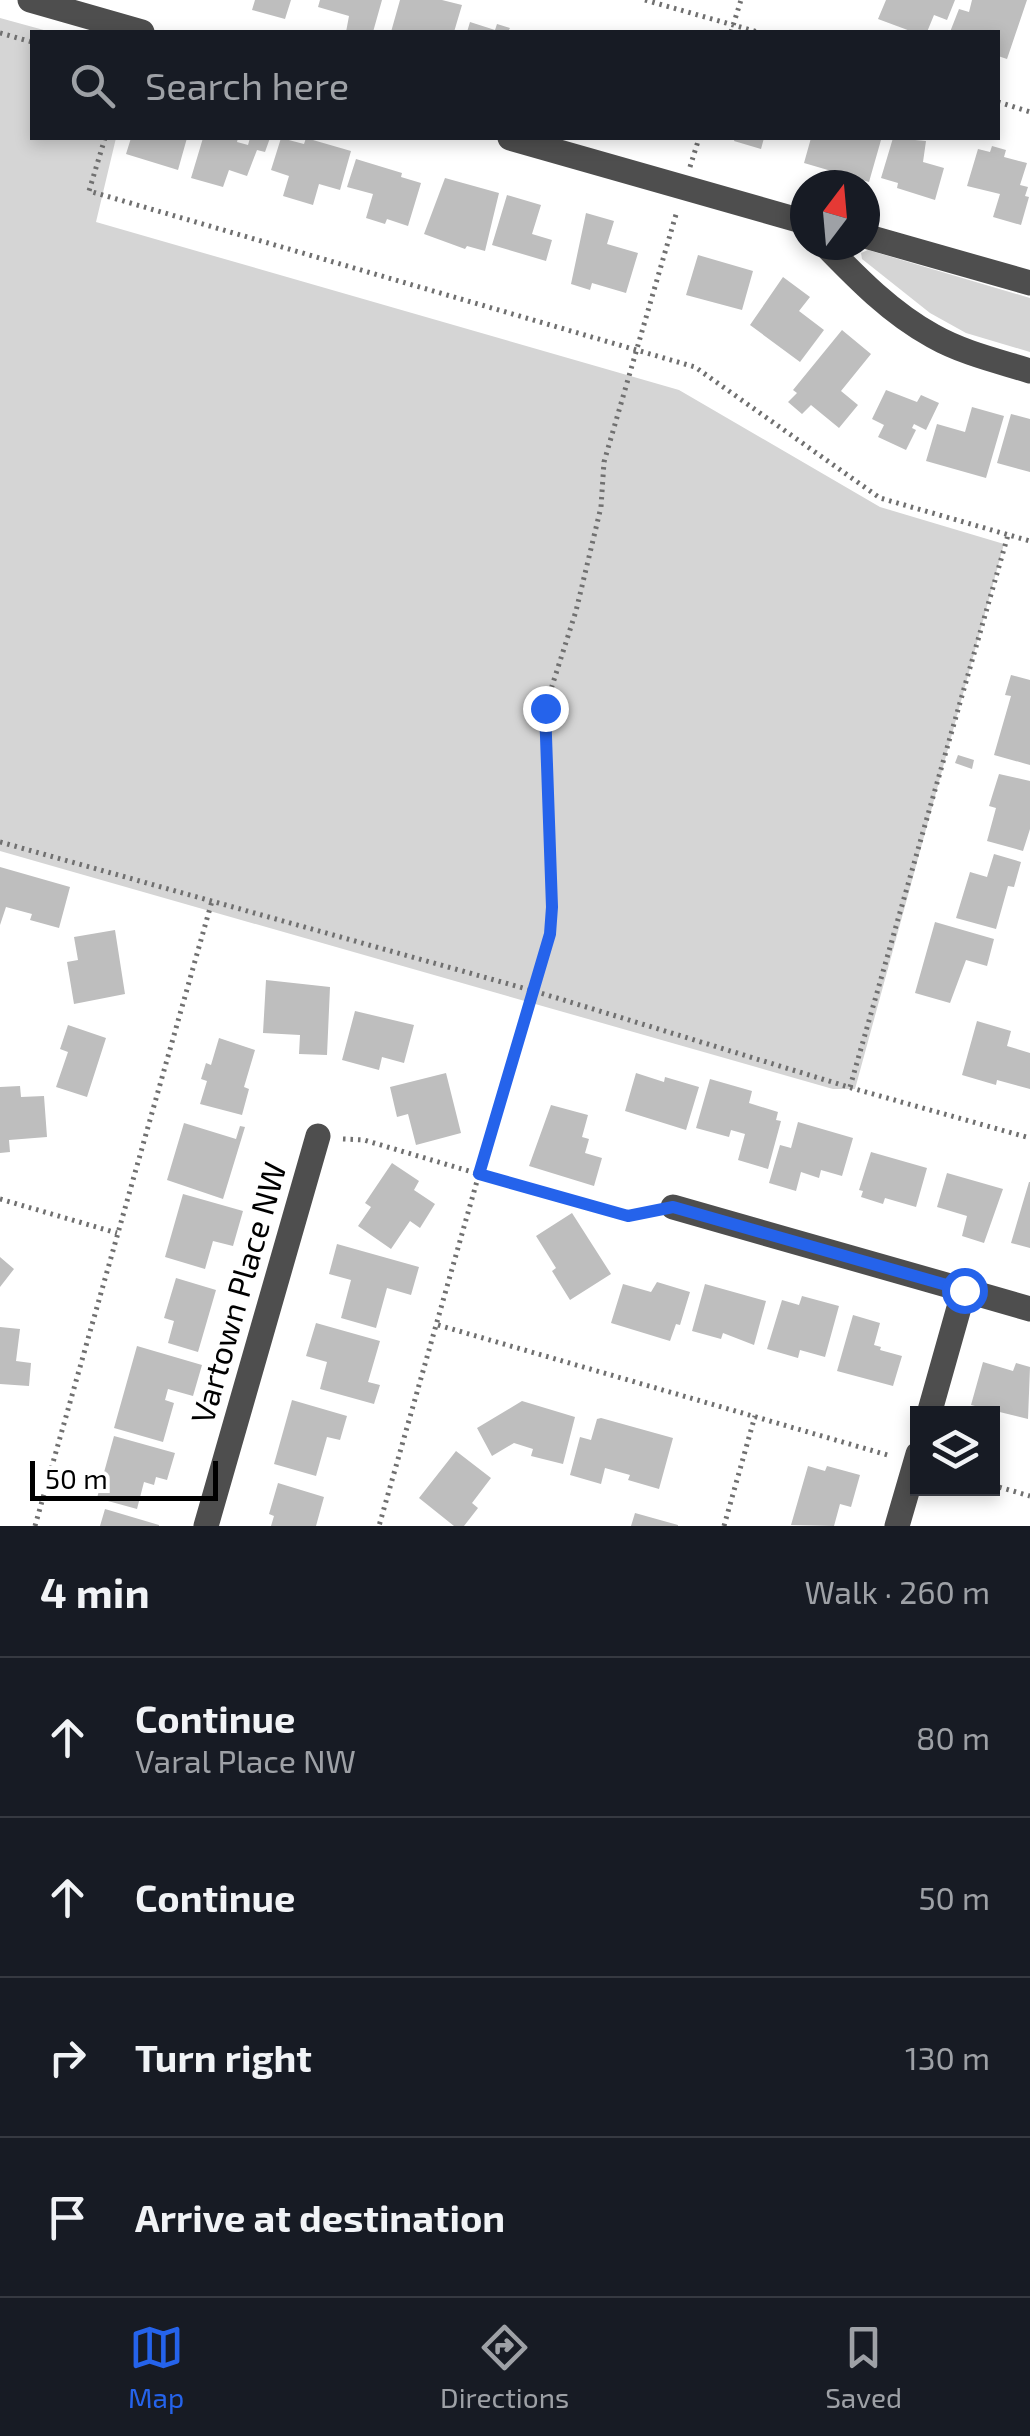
<!DOCTYPE html>
<html lang="en">
<head>
<meta charset="utf-8">
<style>
	body { margin:0; font-family:"Exo 2",sans-serif; background:#242831; color:#f1f3f6 }
	.controls { position:absolute; right:30px; bottom:30px; display:grid; overflow:hidden; border-radius:0px; box-shadow:0 5px 15px #0003 }
	.controls button { width:90px; height:90px; display:grid; place-items:center; padding:0; border:0; border-bottom:2px solid #363941; background:#171b24; color:#f1f3f6; font:50px sans-serif }
	.compass { position:absolute; left:790px; top:170px; width:90px; height:90px; border-radius:50%; background:#171b24; box-shadow:0 5px 15px #0003; rotate:16deg }
	.scale { position:absolute; left:30px; bottom:25px; width:188px; box-sizing:border-box; padding-left:10px; border:5px solid #000; border-top:0; font-size:28px; line-height:35px; white-space:nowrap; color:#000; -webkit-text-stroke:8px #fff; paint-order:stroke }
	.stop { position:absolute; width:30px; height:30px; margin:-22px; border:8px solid #2563eb; border-radius:50%; background:#fff }
	.stop.end { background:#2563eb; border-color:#fff; box-shadow:0 2px 10px #0008 }
	.list { margin:0; padding:0; list-style:none }
	h2 { display:flex; justify-content:space-between; align-items:center; height:130px; margin:0; padding:0 40px; font-size:42px }
	h2 small { font-size:32px; font-weight:400; color:#9ea1a6 }
	.list li { display:grid; grid-template-columns:65px 1fr auto; gap:30px; align-items:center; box-sizing:border-box; height:160px; padding:0 40px; border-top:2px solid #363941 }
	.list b { display:block; font-size:38px; white-space:nowrap }
	.list p { margin:0; font-size:32px; white-space:nowrap; color:#9ea1a6 }
	.list em { font-size:32px; font-style:normal; color:#9ea1a6 }
	.icon { flex:none; width:55px; height:55px; fill:none; stroke:currentColor; stroke-width:2; stroke-linecap:round; stroke-linejoin:round }
	.map { position:relative; flex:none; width:1030px; height:1526px; overflow:hidden }
	.search { position:absolute; background:#171b24; box-shadow:0 5px 15px #0003; left:30px; right:30px; top:30px; height:110px; display:flex; align-items:center; gap:25px; box-sizing:border-box; padding:0 35px; border-radius:0px; color:#9ea1a6; font-size:38px }
	.sheet { height:770px; background:#171b24 }
	nav { display:flex; justify-content:space-around; align-items:center; box-sizing:border-box; height:140px; border-top:2px solid #363941; background:#171b24; font-size:28px; color:#9ea1a6 }
	nav a { display:grid; justify-items:center; gap:5px }
	nav .on { color:#2563eb }
	.map>svg:first-child { display:block }
</style>
</head>
<body>
<div class="map">
<svg width="1030" height="1526" viewBox="0 0 1030 1526">
	<rect width="100%" height="100%" fill="#fff"/>
	<path fill="#d5d5d5" d="M0,18L51,32H32V138H116L96,222L679,390L880,507L1004,544L855,1089H833L0,851Z
		M868,250L1030,298V352L966,333L930,313L862,259L861,253Z"/>
	<path fill="#bebebe" d="M255,0H291L285,19L252,10Z
		M320,0H382L373,32H346L349,16L318,7Z
		M400,0H442L462,5L454,32H391Z
		M886,0H955L947,20L934,15L927,32H913L878,19Z
		M972,0H1027L1007,59L998,56V32H950L959,9L969,12Z
		M470,22L495,30L497,24L510,28L508,32H467Z
		M131,138H187L178,170L126,154Z
		M203,138H238L237,142L248,145L250,138H270L265,152L257,150L247,176L229,170L223,187L191,178Z
		M281,138L304,144L306,138L351,151L340,190L319,184L313,205L283,196L289,176L271,170Z
		M735,138H764L761,149L734,141Z
		M811,138L881,140L869,182L804,163Z
		M893,138L926,141L923,162L944,168L935,200L897,188L898,183L881,178Z
		M992,146L1006,150L1004,157L1027,163L1020,185L1028,187L1025,196L1029,197L1021,225L993,217L1000,194L967,186L978,149L990,152Z
		M356,159L402,173L401,177L421,183L408,226L387,219L385,224L366,218L373,194L347,187Z
		M445,178L499,193L485,251L467,246L465,249L424,234Z
		M507,195L541,205L532,234L552,240L546,261L492,245Z
		M586,213L614,221L607,244L638,253L626,293L592,283L590,290L571,284Z
		M698,255L753,271L742,310L686,295Z
		M783,277L810,297L799,311L824,330L800,362L750,325Z
		M842,330L871,354L841,391L858,405L839,428L811,405L802,414L788,402L797,393L793,390Z
		M886,390L917,402L921,395L939,403L926,430L914,424L912,428L916,430L906,450L878,437L884,425L872,419Z
		M972,407L1004,416L986,478L926,461L937,424L965,432Z
		M1011,414L1030,419V472L997,463Z
		M1011,675L1030,680V765L994,755L1011,696L1005,695Z
		M958,755L974,760L972,769L955,763Z
		M999,774L1030,781V829L1023,851L987,841L996,808L989,806Z
		M994,854L1021,862L1014,887L1008,886L996,929L956,918L970,872L987,877Z
		M0,867L70,887L59,928L30,920L32,914L6,907L0,925Z
		M935,922L994,939L987,966L966,960L950,1003L915,993Z
		M115,930L125,994L74,1004L67,962L78,960L74,937Z
		M266,980L330,987L327,1055L299,1054L300,1035L263,1033Z
		M355,1011L414,1025L404,1063L382,1057L379,1070L342,1060Z
		M977,1021L1011,1031L1007,1046L1030,1053V1089L997,1080L996,1085L962,1075Z
		M68,1025L106,1038L87,1097L56,1087L68,1052L60,1049Z
		M219,1038L255,1050L244,1087L249,1089L242,1115L200,1104L207,1081L201,1079L206,1063L211,1065Z
		M446,1073L461,1133L416,1145L408,1114L397,1117L390,1087Z
		M636,1073L664,1082L665,1077L699,1087L686,1130L625,1111Z
		M710,1079L752,1091L749,1103L778,1112L776,1120L781,1121L768,1169L738,1160L745,1134L731,1130L729,1137L696,1128Z
		M20,1086L21,1097L44,1096L47,1137L9,1140L10,1152L0,1153V1087Z
		M551,1105L588,1115L582,1137L589,1139L585,1153L602,1158L594,1186L529,1166Z
		M798,1122L853,1138L842,1176L821,1170L819,1178L801,1172L796,1191L769,1183L780,1145L791,1148Z
		M184,1123L236,1139L240,1126L245,1127L223,1199L167,1180Z
		M871,1152L927,1168L916,1207L885,1198L883,1204L861,1197L863,1191L859,1190Z
		M392,1163L419,1181L414,1190L435,1204L420,1228L410,1221L391,1249L358,1226L371,1207L365,1203Z
		M947,1173L1003,1189L984,1243L962,1236L967,1216L937,1207Z
		M1029,1182H1030V1248L1011,1243Z
		M183,1194L243,1211L233,1246L213,1241L205,1269L165,1257Z
		M572,1213L611,1274L570,1300L552,1271L556,1268L536,1236Z
		M337,1244L419,1267L411,1295L387,1288L376,1328L341,1318L351,1280L329,1274Z
		M0,1257L14,1269L0,1287Z
		M176,1278L216,1290L198,1352L168,1343L174,1321L164,1318Z
		M657,1282L690,1292L680,1325L676,1324L670,1341L611,1323L623,1284L651,1292Z
		M705,1284L766,1301L754,1345L723,1333L721,1339L692,1331Z
		M802,1296L839,1306L825,1357L800,1350L798,1358L767,1349L782,1300L799,1305Z
		M853,1315L880,1323L874,1345L881,1347L880,1350L902,1356L893,1386L837,1371Z
		M316,1323L380,1341L368,1382L380,1385L374,1404L320,1389L327,1362L306,1356Z
		M0,1327L20,1329L16,1361L31,1363L29,1386L0,1384Z
		M137,1346L202,1365L193,1396L168,1389L165,1400L174,1403L163,1442L114,1428Z
		M983,1362L1013,1371L1016,1363L1030,1367L1028,1419L971,1405Z
		M292,1400L347,1416L340,1440L327,1437L316,1476L274,1464Z
		M522,1401L575,1417L563,1464L531,1456L533,1449L514,1443L492,1456L477,1428Z
		M601,1418L673,1438L659,1489L628,1480L630,1475L605,1468L601,1484L570,1475L580,1437L591,1440L597,1419Z
		M114,1436L175,1453L167,1480L156,1477L154,1485L144,1482L137,1509L97,1498Z
		M456,1451L491,1478L472,1503L478,1508L464,1526H454L419,1498Z
		M808,1466L825,1471L827,1466L860,1475L851,1507L840,1504L834,1526L791,1525Z
		M278,1483L324,1497L316,1526H271L274,1516L269,1514Z
		M105,1509L159,1525V1526H100Z
		M635,1513L678,1525V1526H631Z"/>
	<g fill="none" stroke-linecap="round" stroke-linejoin="round">
		<path stroke="#707070" stroke-width="5" stroke-dasharray="2.5 5" stroke-linecap="butt" d="M645,0L758,32
			M731,32L741,0
			M0,33L32,42
			M998,102L1030,112
			M105,138L89,191L695,367L880,498L1030,541
			M690,167L699,138
			M0,842L534,991L855,1089L1030,1138
			M850,1087L1008,535
			M343,1139L364,1140L479,1174L379,1526
			M0,1199L117,1233
			M650,1212L628,1216L479,1174L550,934L552,907L545,708L576,611L601,507L604,462L677,211
			M438,1325L891,1456
			M992,1485L1030,1496
			M35,1526L212,901
			M724,1526L755,1416"/>
		<path stroke="#4e4e4e" stroke-width="25" d="M30,0L142,32
			M510,138L805,222
			M865,236L1030,283
			M825,245C858,279 891,313 933,336C963,353 998,361 1030,371
			M673,1207L964,1290
			M929,1414L964,1290L1030,1309
			M206,1526L318,1136
			M897,1526L918,1454"/>
	</g>
	<g fill="none" stroke-linecap="round" stroke-linejoin="round">
		<path stroke="#2563eb" stroke-width="12" d="M545,708L552,907L550,934L479,1174L628,1216L673,1207L964,1290"/>
	</g>
	<g text-anchor="middle" stroke-width="9" stroke-linejoin="round" paint-order="stroke">
		<g font-size="32" fill="#000" stroke="#fff">
			<text transform="translate(239 1293) rotate(-74)" y="11">Vartown Place NW</text>
		</g>
	</g>
</svg>
<div class="controls">
<button><svg class="icon" aria-label="layers" viewBox="0 0 24 24"><path d="M12 4l9 5-9 5-9-5zM3 14l9 5 9-5"/></svg></button>
</div>
<svg class="compass" viewBox="-18 -18 36 36"><path d="M0-13l5 13h-10z" fill="#e53935"/><path d="M0 13l5-13h-10z" fill="#9ea1a6"/></svg>
<div class="scale">50 m</div>
<div class="stop" style="left:964px;top:1290px"></div>
<div class="stop end" style="left:545px;top:708px"></div>
<div class="search"><svg class="icon" aria-label="search" viewBox="0 0 24 24"><circle cx="10" cy="10" r="6"/><path d="M15 15l6 6"/></svg>Search here</div>
</div>
<section class="sheet">
<h2>4 min<small>Walk · 260 m</small></h2>
<ul class="list">
<li><svg class="icon" aria-label="ahead" viewBox="0 0 24 24"><path d="M12 20V5M6 11l6-6 6 6"/></svg><div><b>Continue</b><p>Varal Place NW</p></div><em>80 m</em></li>
<li><svg class="icon" aria-label="ahead" viewBox="0 0 24 24"><path d="M12 20V5M6 11l6-6 6 6"/></svg><div><b>Continue</b></div><em>50 m</em></li>
<li><svg class="icon" aria-label="right" viewBox="0 0 24 24"><path d="M7 20v-9h11M14 6l5 5-5 5"/></svg><div><b>Turn right</b></div><em>130 m</em></li>
<li><svg class="icon" aria-label="arrive" viewBox="0 0 24 24"><path d="M6 21V4h12l-3 4 3 4H6"/></svg><div><b>Arrive at destination</b></div></li>
</ul>
</section>
<nav>
<a class="on"><svg class="icon" aria-label="map" viewBox="0 0 24 24"><path d="M3 6l6-2 6 2 6-2v14l-6 2-6-2-6 2zM9 4v14M15 6v14"/></svg>Map</a>
<a><svg class="icon" aria-label="directions" viewBox="0 0 24 24"><path d="M12 3l9 9-9 9-9-9zM9 14v-3h6M13 9l2 2-2 2"/></svg>Directions</a>
<a><svg class="icon" aria-label="saved" viewBox="0 0 24 24"><path d="M7 4h10v16l-5-4-5 4z"/></svg>Saved</a>
</nav>
</body>
</html>
